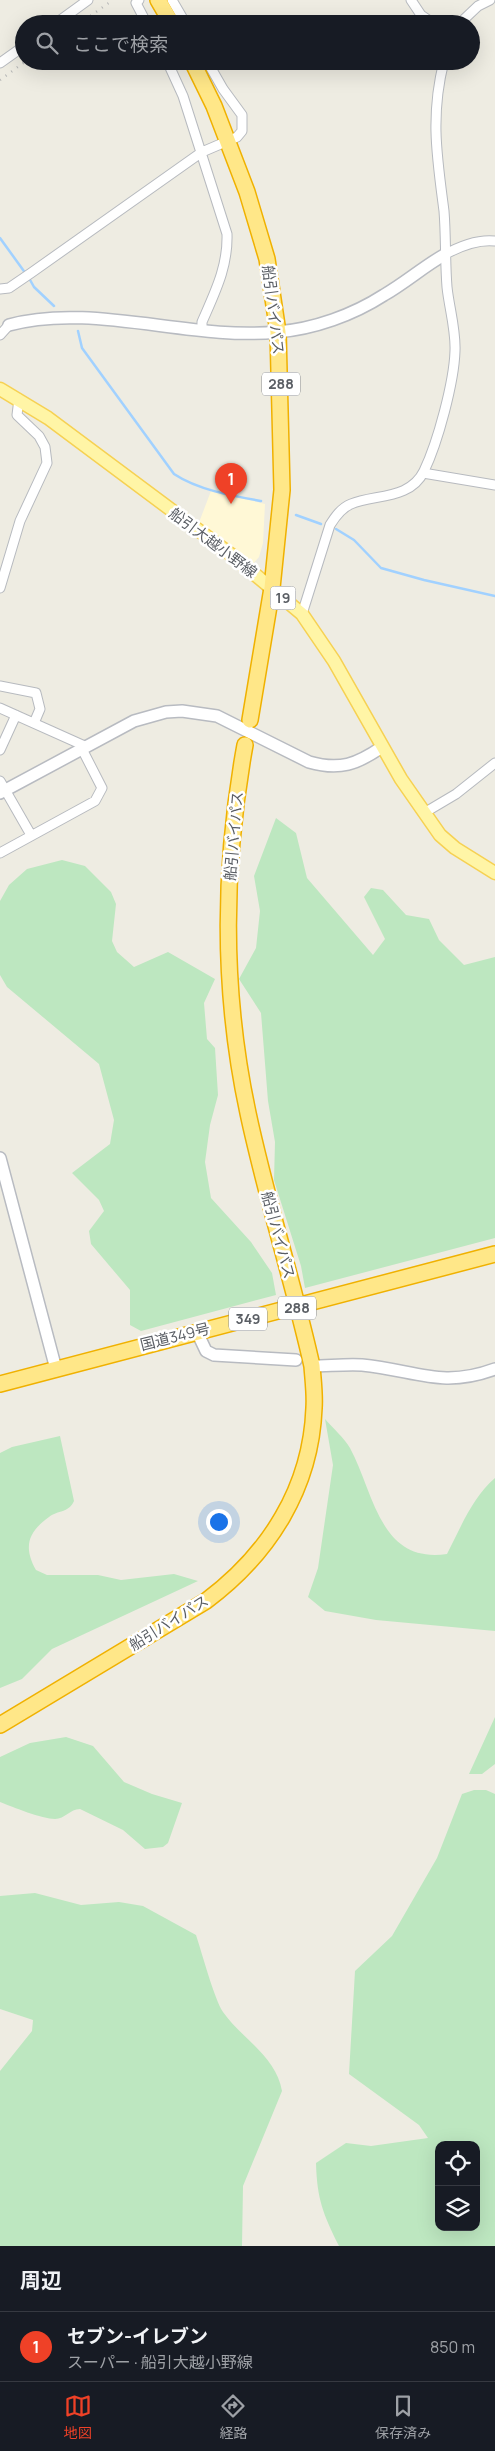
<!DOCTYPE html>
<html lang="ja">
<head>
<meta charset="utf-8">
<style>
	body { margin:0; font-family:Manrope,"Noto Sans JP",sans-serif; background:#20242c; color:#f1f3f6 }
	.controls { position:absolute; right:15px; bottom:15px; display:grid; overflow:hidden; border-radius:10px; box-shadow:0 5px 20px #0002 }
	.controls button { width:45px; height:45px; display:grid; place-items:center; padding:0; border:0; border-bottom:1px solid #363941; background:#171b24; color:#f1f3f6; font:25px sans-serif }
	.you { position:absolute; left:218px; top:1521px; width:18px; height:18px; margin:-12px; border:4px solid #fff; border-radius:50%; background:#1a73e8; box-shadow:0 0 0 8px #1a73e833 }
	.badge { display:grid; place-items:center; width:32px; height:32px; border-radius:50%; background:#ef4127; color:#fff; font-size:16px; font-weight:700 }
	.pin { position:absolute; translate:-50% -41px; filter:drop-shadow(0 1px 2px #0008) }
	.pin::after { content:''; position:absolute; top:26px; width:18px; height:15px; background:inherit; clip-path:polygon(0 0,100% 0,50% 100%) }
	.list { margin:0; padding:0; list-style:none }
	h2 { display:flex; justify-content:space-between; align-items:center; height:65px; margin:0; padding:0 20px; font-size:21px }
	h2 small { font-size:16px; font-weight:400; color:#9ea1a6 }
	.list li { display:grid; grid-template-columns:32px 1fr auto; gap:15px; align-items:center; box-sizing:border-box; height:70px; padding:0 20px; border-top:1px solid #363941 }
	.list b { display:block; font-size:19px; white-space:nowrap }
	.list p { margin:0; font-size:16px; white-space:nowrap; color:#9ea1a6 }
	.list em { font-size:16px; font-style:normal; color:#9ea1a6 }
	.icon { flex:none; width:28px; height:28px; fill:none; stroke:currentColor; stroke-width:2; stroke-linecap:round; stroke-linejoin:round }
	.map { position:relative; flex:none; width:495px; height:2246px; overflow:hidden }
	.search { position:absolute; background:#171b24; box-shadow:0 5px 20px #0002; left:15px; right:15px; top:15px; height:55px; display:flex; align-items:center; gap:12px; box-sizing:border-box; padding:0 18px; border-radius:28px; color:#9ea1a6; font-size:19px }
	.sheet { height:135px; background:#171b24 }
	nav { display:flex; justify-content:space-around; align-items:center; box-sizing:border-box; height:70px; border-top:1px solid #363941; background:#171b24; font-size:14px; color:#9ea1a6 }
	nav a { display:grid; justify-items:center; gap:2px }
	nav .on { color:#ef4127 }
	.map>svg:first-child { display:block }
</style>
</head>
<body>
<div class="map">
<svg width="495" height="2246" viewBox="0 0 495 2246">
	<rect width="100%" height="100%" fill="#eeece2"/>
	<path fill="#fff8d6" d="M211,491L265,504L263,543L259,557L252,565L198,525Z"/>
	<path fill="#bde7c0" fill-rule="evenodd" d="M276,818L296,833L307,878L373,955L385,939L364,897L371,888L383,890L406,915L429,919L439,940L464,965L495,957V1238L305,1288L301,1266L274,1180L275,1142L268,1101L261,1013L239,979L256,948L260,911L254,876Z
		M62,860L85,866L111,892L116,904L112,941L117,952L134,967L168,952L215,979L204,1003L207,1039L215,1048L218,1095L210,1125L205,1162L211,1198L251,1242L272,1273L276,1295L141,1331L130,1325V1290L91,1244L89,1231L104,1211L99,1200L72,1173L110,1144L114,1120L99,1064L7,987L0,975V901L9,885L27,869Z
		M325,1419C333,1428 344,1438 350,1448C374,1492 379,1564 447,1554C461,1527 472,1498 495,1478V1631L376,1620L325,1611L308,1597L318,1568L333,1465Z
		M60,1436L74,1501C69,1513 58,1510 49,1517C28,1532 23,1547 36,1570L47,1575H98L121,1580L174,1574L198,1581L52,1649L22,1679L0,1688V1453L12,1447Z
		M495,1717V1764L482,1774H469Z
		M66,1737L93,1746L124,1782L152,1794L182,1803L168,1843L163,1847L145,1849L123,1830L80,1809C70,1809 65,1819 55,1819C42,1819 13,1807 0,1802V1757L30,1743Z
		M474,1790H486L495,1794V2246H339C323,2214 317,2199 316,2163L346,2143L371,2146L428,2138L419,2125L349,2074L355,1971L392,1936L437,1858L462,1794ZM439,2145H476V2227H439Z
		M35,1893L81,1905L119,1902L143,1906L196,1935C202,1953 214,1998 223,2012C242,2039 276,2056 282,2091L243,2186L242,2246H0V2071L32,2031L33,2020L0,2009V1896Z"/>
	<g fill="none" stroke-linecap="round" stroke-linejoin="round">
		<path stroke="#a1d1ff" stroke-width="2.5" d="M0,238L26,274
			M29,278L34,287L54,306
			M78,331L82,348L174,474C198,490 233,496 261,501
			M296,515L321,524
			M336,529L354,540L381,568L424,580L495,596"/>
		<g stroke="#b7babf" stroke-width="11">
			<path id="street" d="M139,0L136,3L147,24
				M172,0L186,24
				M411,0L421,15L434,24
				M55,24L88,0
				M459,24L478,6L490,0
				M167,61L183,96L227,234C228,267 215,292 202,322V330
				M0,63L24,46
				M444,255C460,246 477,239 495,241
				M0,289L9,288L31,273L202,152L237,137L242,131V115L223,89L207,61
				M0,335L9,325
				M423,473L495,485
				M0,588L20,521L47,463L45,447L39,436L17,415L19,399
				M302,614L330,525C335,517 341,508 351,504C375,494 410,500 424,471C438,442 454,382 455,351C456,330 449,307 447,287C445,262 446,236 444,211C437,157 430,116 444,61
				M0,686L36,693L40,709L34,723
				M0,708L87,747
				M0,750L16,715
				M0,781L31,835
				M424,813L456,794L495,763
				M0,853L95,801L102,788L82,749"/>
		</g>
		<g stroke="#b8bbc1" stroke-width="14">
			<path id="secondary" d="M9,325C91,302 192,341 277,332C314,329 353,315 384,295C405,283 423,267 444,255
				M0,793L134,721L166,712L182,711L217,716L309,762C340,771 357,764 382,747
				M0,1158L56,1369
				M197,1332L206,1351L214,1355L296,1360
				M312,1366C328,1366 346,1364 362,1365C415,1370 441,1389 495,1369"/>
		</g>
		<g stroke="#f6d153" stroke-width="15">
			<path id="primary" d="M0,389L48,418L233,556L302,614L334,661L401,779L440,835L455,848L495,873"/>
		</g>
		<g stroke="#f0b100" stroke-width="18">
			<path id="highway" d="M158,0L172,24
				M192,61L214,106L247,192L267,259L278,332L282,490L272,588L250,720
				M0,1384L495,1254
				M0,1725L206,1601C269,1554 311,1488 314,1408C315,1394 313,1380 312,1366C293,1281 266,1198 248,1113C222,992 223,866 245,745"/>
		</g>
		<use href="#street" stroke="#fff" stroke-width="9"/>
		<use href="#secondary" stroke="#fff" stroke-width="11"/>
		<use href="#primary" stroke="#fff5a6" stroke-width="12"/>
		<use href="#highway" stroke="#ffe788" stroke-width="15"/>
		<path stroke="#b4b5b5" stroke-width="2.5" stroke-dasharray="1 6" stroke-linecap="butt" d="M79,24L113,0
			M0,80L26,61"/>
	</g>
	<g text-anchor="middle" stroke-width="5" stroke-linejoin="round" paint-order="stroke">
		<g fill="#fff" stroke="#8c8e92" stroke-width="1">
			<rect x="262" y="372.5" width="38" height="23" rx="4"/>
			<rect x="270.5" y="586.5" width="25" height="23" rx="4"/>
			<rect x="278" y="1296.5" width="38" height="23" rx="4"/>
			<rect x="229" y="1307.5" width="38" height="23" rx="4"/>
		</g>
		<g font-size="14" font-weight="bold" fill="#5a5e64">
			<text x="281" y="389">288</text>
			<text x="283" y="603">19</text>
			<text x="297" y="1313">288</text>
			<text x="248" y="1324">349</text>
		</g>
		<g font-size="15" fill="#5a5e64" stroke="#fff">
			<text transform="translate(273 310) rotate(83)" y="5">船引バイパス</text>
			<text transform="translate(213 543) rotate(37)" y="5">船引大越小野線</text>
			<text transform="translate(234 836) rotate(-85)" y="5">船引バイパス</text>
			<text transform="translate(278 1235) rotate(75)" y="5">船引バイパス</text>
			<text transform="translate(175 1337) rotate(-14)" y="5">国道349号</text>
			<text transform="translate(169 1623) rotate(-32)" y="5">船引バイパス</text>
		</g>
	</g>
</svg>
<div class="controls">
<button><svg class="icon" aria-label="locate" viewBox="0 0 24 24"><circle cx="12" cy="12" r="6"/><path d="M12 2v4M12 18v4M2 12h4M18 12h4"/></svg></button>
<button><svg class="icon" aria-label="layers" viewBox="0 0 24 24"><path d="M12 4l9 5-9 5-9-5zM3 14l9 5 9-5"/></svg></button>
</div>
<div class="you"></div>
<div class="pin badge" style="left:231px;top:504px">1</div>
<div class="search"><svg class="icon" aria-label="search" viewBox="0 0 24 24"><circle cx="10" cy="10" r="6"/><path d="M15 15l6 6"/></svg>ここで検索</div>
</div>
<section class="sheet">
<h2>周辺<small></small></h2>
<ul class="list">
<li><span class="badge">1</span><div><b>セブン-イレブン</b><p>スーパー · 船引大越小野線</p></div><em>850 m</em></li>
</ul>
</section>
<nav>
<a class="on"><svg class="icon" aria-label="map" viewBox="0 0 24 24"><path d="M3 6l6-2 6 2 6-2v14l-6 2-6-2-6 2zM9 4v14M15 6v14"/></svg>地図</a>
<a><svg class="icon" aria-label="directions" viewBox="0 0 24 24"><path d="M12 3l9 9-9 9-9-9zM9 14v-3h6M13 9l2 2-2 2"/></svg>経路</a>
<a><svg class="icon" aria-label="saved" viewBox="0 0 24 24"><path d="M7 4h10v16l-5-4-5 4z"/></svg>保存済み</a>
</nav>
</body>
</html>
